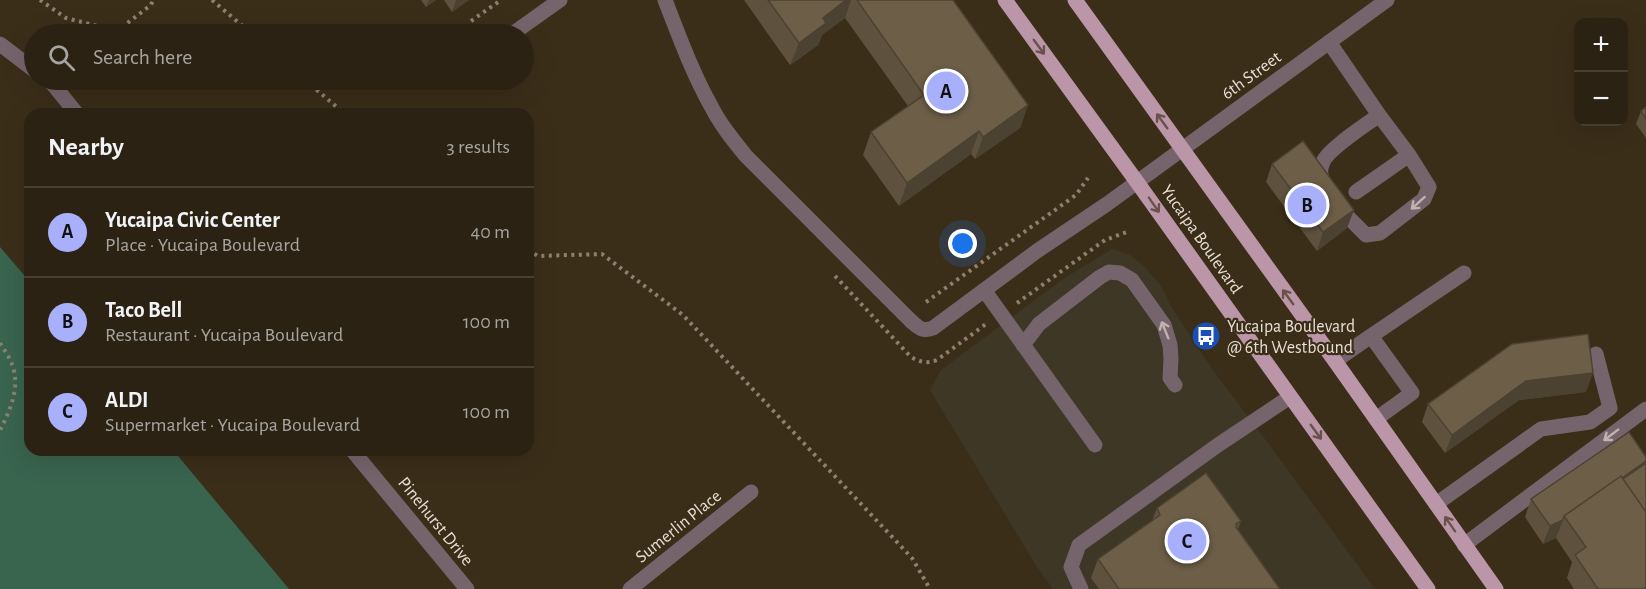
<!DOCTYPE html>
<html lang="en">
<head>
<meta charset="utf-8">
<style>
	body { margin:0; font-family:"Alegreya Sans",sans-serif; background:#342a1c; color:#f1f3f6 }
	.controls { position:absolute; right:18px; top:18px; display:grid; overflow:hidden; border-radius:12px; box-shadow:0 6px 24px #0002 }
	.controls button { width:54px; height:54px; display:grid; place-items:center; padding:0; border:0; border-bottom:2px solid #483f33; background:#2c2213; color:#f1f3f6; font:30px sans-serif }
	.you { position:absolute; left:963px; top:244px; width:21px; height:21px; margin:-15px; border:4px solid #fff; border-radius:50%; background:#1a73e8; box-shadow:0 0 0 9px #1a73e833 }
	.badge { display:grid; place-items:center; width:39px; height:39px; border-radius:50%; background:#a8b0fc; color:#111; font-size:20px; font-weight:700 }
	.pin { position:absolute; translate:-50% -50%; border:3px solid #fff; box-shadow:0 2px 6px #0006 }
	.list { margin:0; padding:0; list-style:none }
	h2 { display:flex; justify-content:space-between; align-items:center; height:78px; margin:0; padding:0 24px; font-size:26px }
	h2 small { font-size:20px; font-weight:400; color:#a6a4a0 }
	.list li { display:grid; grid-template-columns:39px 1fr auto; gap:18px; align-items:center; box-sizing:border-box; height:90px; padding:0 24px; border-top:2px solid #483f33 }
	.list b { display:block; font-size:22px; white-space:nowrap }
	.list p { margin:0; font-size:20px; white-space:nowrap; color:#a6a4a0 }
	.list em { font-size:20px; font-style:normal; color:#a6a4a0 }
	.icon { flex:none; width:33px; height:33px; fill:none; stroke:currentColor; stroke-width:2; stroke-linecap:round; stroke-linejoin:round }
	.map { position:relative; flex:none; width:1646px; height:589px; overflow:hidden }
	.search { position:absolute; background:#2c2213; box-shadow:0 6px 24px #0002; left:24px; top:24px; width:510px; height:66px; display:flex; align-items:center; gap:15px; box-sizing:border-box; padding:0 21px; border-radius:33px; color:#a6a4a0; font-size:22px }
	.panel { position:absolute; background:#2c2213; box-shadow:0 6px 24px #0002; left:24px; top:108px; width:510px; height:348px; border-radius:18px }
	.map>svg:first-child { display:block }
</style>
</head>
<body>
<div class="map">
<svg width="1646" height="589" viewBox="0 0 1646 589">
	<rect width="100%" height="100%" fill="#3b2e19"/>
	<path fill="#3e3726" d="M1112,249L1130,255L1144,266L1161,286L1172,308L1212,369L1271,447L1375,589H1053L1037,567L930,390L941,370L1063,279Z"/>
	<path fill="#39644e" d="M0,247L30,282V450H173L289,589H0Z"/>
	<g fill="none" stroke-linecap="round" stroke-linejoin="round">
		<path stroke="#8c8171" stroke-width="4" stroke-dasharray="3 4.5" stroke-linecap="butt" d="M40,0L66,18L117,31L151,5L153,0
			M212,0L252,34
			M471,21L501,0
			M305,80L345,114
			M528,250L538,256L602,254L683,315L912,558L930,589
			M835,276L911,357C920,362 927,364 937,360L986,324
			M926,302L1076,195L1088,178
			M1017,303L1105,240L1127,232
			M0,343C3,349 8,354 10,360C22,383 11,409 0,430"/>
		<path stroke="#76646d" stroke-width="15" d="M665,0C679,36 692,72 711,106C720,124 733,140 746,156L911,321C919,328 922,332 933,328L1037,251L1107,204L1387,0
			M515,32L560,0
			M1329,42L1379,115L1409,155L1429,187L1424,199L1380,233L1366,235L1346,215L1339,205
			M0,44L34,70
			M47,80L52,83L77,114
			M1325,185C1321,179 1319,170 1323,162C1328,149 1366,125 1379,115
			M1356,192L1409,155
			M984,290L1095,445
			M1371,336L1464,273
			M1023,345L1039,324L1100,277L1109,272L1120,273L1132,280L1164,325L1170,345L1171,358L1170,378L1175,385
			M1335,361L1371,336L1412,393L1376,419
			M352,450L467,589
			M1436,504L1541,429L1590,422L1610,408L1596,354
			M1464,545L1646,409
			M630,589L751,492
			M1081,589L1071,567L1079,545L1218,445L1290,397"/>
		<path stroke="#bb96a9" stroke-width="15" d="M1005,0L1137,182L1428,589
			M1075,0L1335,361L1496,589"/>
	</g>
	<path fill="#5e513e" d="M421,0H436L426,7Z
		M444,0H469L452,12Z
		M744,0H953L1028,105L1020,128L975,159L971,154L899,206L863,155L871,132L908,106L845,18L822,35L818,45L790,65Z
		M1646,107V138L1636,124L1641,111Z
		M1272,164L1347,228L1317,251L1266,182Z
		M1586,392L1519,400L1445,453L1422,422L1428,404Z
		M1629,432L1646,589H1574L1567,578L1572,562L1556,538L1543,544L1525,517L1531,499Z
		M1157,508L1241,521L1238,529L1280,589H1099L1091,578L1098,559L1152,521Z"/>
	<path fill="#4c4232" d="M429,0H436L426,7Z
		M456,0H469L452,12Z
		M846,0H851L845,18L822,35L818,45L790,65L799,43L823,18Z
		M1028,105L1020,128L975,159L983,137Z
		M979,131L971,154L899,206L907,183Z
		M1354,210L1347,228L1317,251L1323,232Z
		M1593,373L1586,392L1519,400L1445,453L1452,435L1526,381Z
		M1646,461V464L1566,518Z
		M1563,520L1556,538L1543,544L1550,526Z"/>
	<path fill="#6d5e48" stroke="#4c4232" stroke-width="1.5" d="M768,0H846L823,18L826,23L799,43Z
		M857,0H953L1028,105L983,137L979,131L907,183L871,132L924,95Z
		M1646,107V119L1641,111Z
		M1303,141L1354,210L1323,232L1272,164Z
		M1588,334L1593,373L1526,381L1452,435L1428,404L1512,344Z
		M1629,432L1646,457V461L1622,478L1621,476L1564,516L1563,520L1550,526L1531,499Z
		M1646,463V512L1623,479Z
		M1206,473L1241,521L1236,524L1237,526L1236,527L1280,589H1119L1098,559L1160,515L1157,508Z
		M1621,476L1646,512V588L1644,589H1598L1575,555L1586,547L1564,516Z"/>
	<defs><path id="oneway-shaft" d="M-6 0H5M1.5-3L5.5 0L1.5 3" fill="none" stroke-width="1.6" stroke-linecap="round" stroke-linejoin="round" transform="scale(1.5)"/></defs>
	<g stroke="#68524b">
		<use href="#oneway-shaft" transform="translate(1039 47) rotate(54)"/>
		<use href="#oneway-shaft" transform="translate(1162 121) rotate(-126)"/>
		<use href="#oneway-shaft" transform="translate(1154 205) rotate(55)"/>
		<use href="#oneway-shaft" transform="translate(1288 297) rotate(-126)"/>
		<use href="#oneway-shaft" transform="translate(1316 432) rotate(54)"/>
		<use href="#oneway-shaft" transform="translate(1450 524) rotate(-125)"/>
	</g>
	<g stroke="#bfb3af">
		<use href="#oneway-shaft" transform="translate(1418 203) rotate(138)"/>
		<use href="#oneway-shaft" transform="translate(1165 330) rotate(-112)"/>
		<use href="#oneway-shaft" transform="translate(1611 435) rotate(143)"/>
	</g>
	<defs>
		<g id="bus-disc" transform="scale(1.5)"><circle r="9.5" fill="#1a4fb4" stroke="#3b2e19"/><path d="M-5-6H5V4H4V6H2V4H-2V6H-4V4H-5ZM-3.5-4V0h7V-4ZM-3.5 1.2v1.5H-2V1.2ZM2 1.2v1.5H3.5V1.2Z" fill="#fff"/></g>
	</defs>
	<g fill-rule="evenodd">
		<use href="#bus-disc" x="1206" y="336"/>
	</g>
	<g text-anchor="middle" stroke-width="4.5" stroke-linejoin="round" paint-order="stroke">
		<g font-size="18" fill="#e6ded2" stroke="#3b2e19">
			<text transform="translate(1251 75) rotate(-36)" y="6">6th Street</text>
			<text transform="translate(1202 239) rotate(55)" y="6">Yucaipa Boulevard</text>
			<text transform="translate(436 521) rotate(51)" y="6">Pinehurst Drive</text>
			<text transform="translate(678 526) rotate(-39)" y="6">Sumerlin Place</text>
		</g>
		<g font-size="18" fill="#e6ded2" stroke="#3b2e19" text-anchor="start">
			<text x="1227" y="332">Yucaipa Boulevard<tspan x="1227" dy="21">@ 6th Westbound</tspan></text>
		</g>
	</g>
</svg>
<div class="controls">
<button>+</button>
<button>−</button>
</div>
<div class="you"></div>
<div class="pin badge" style="left:946px;top:91px">A</div>
<div class="pin badge" style="left:1307px;top:205px">B</div>
<div class="pin badge" style="left:1187px;top:541px">C</div>
<div class="search"><svg class="icon" aria-label="search" viewBox="0 0 24 24"><circle cx="10" cy="10" r="6"/><path d="M15 15l6 6"/></svg>Search here</div>
<section class="panel">
<h2>Nearby<small>3 results</small></h2>
<ul class="list">
<li><span class="badge">A</span><div><b>Yucaipa Civic Center</b><p>Place · Yucaipa Boulevard</p></div><em>40 m</em></li>
<li><span class="badge">B</span><div><b>Taco Bell</b><p>Restaurant · Yucaipa Boulevard</p></div><em>100 m</em></li>
<li><span class="badge">C</span><div><b>ALDI</b><p>Supermarket · Yucaipa Boulevard</p></div><em>100 m</em></li>
</ul>
</section>
</div>
</body>
</html>
